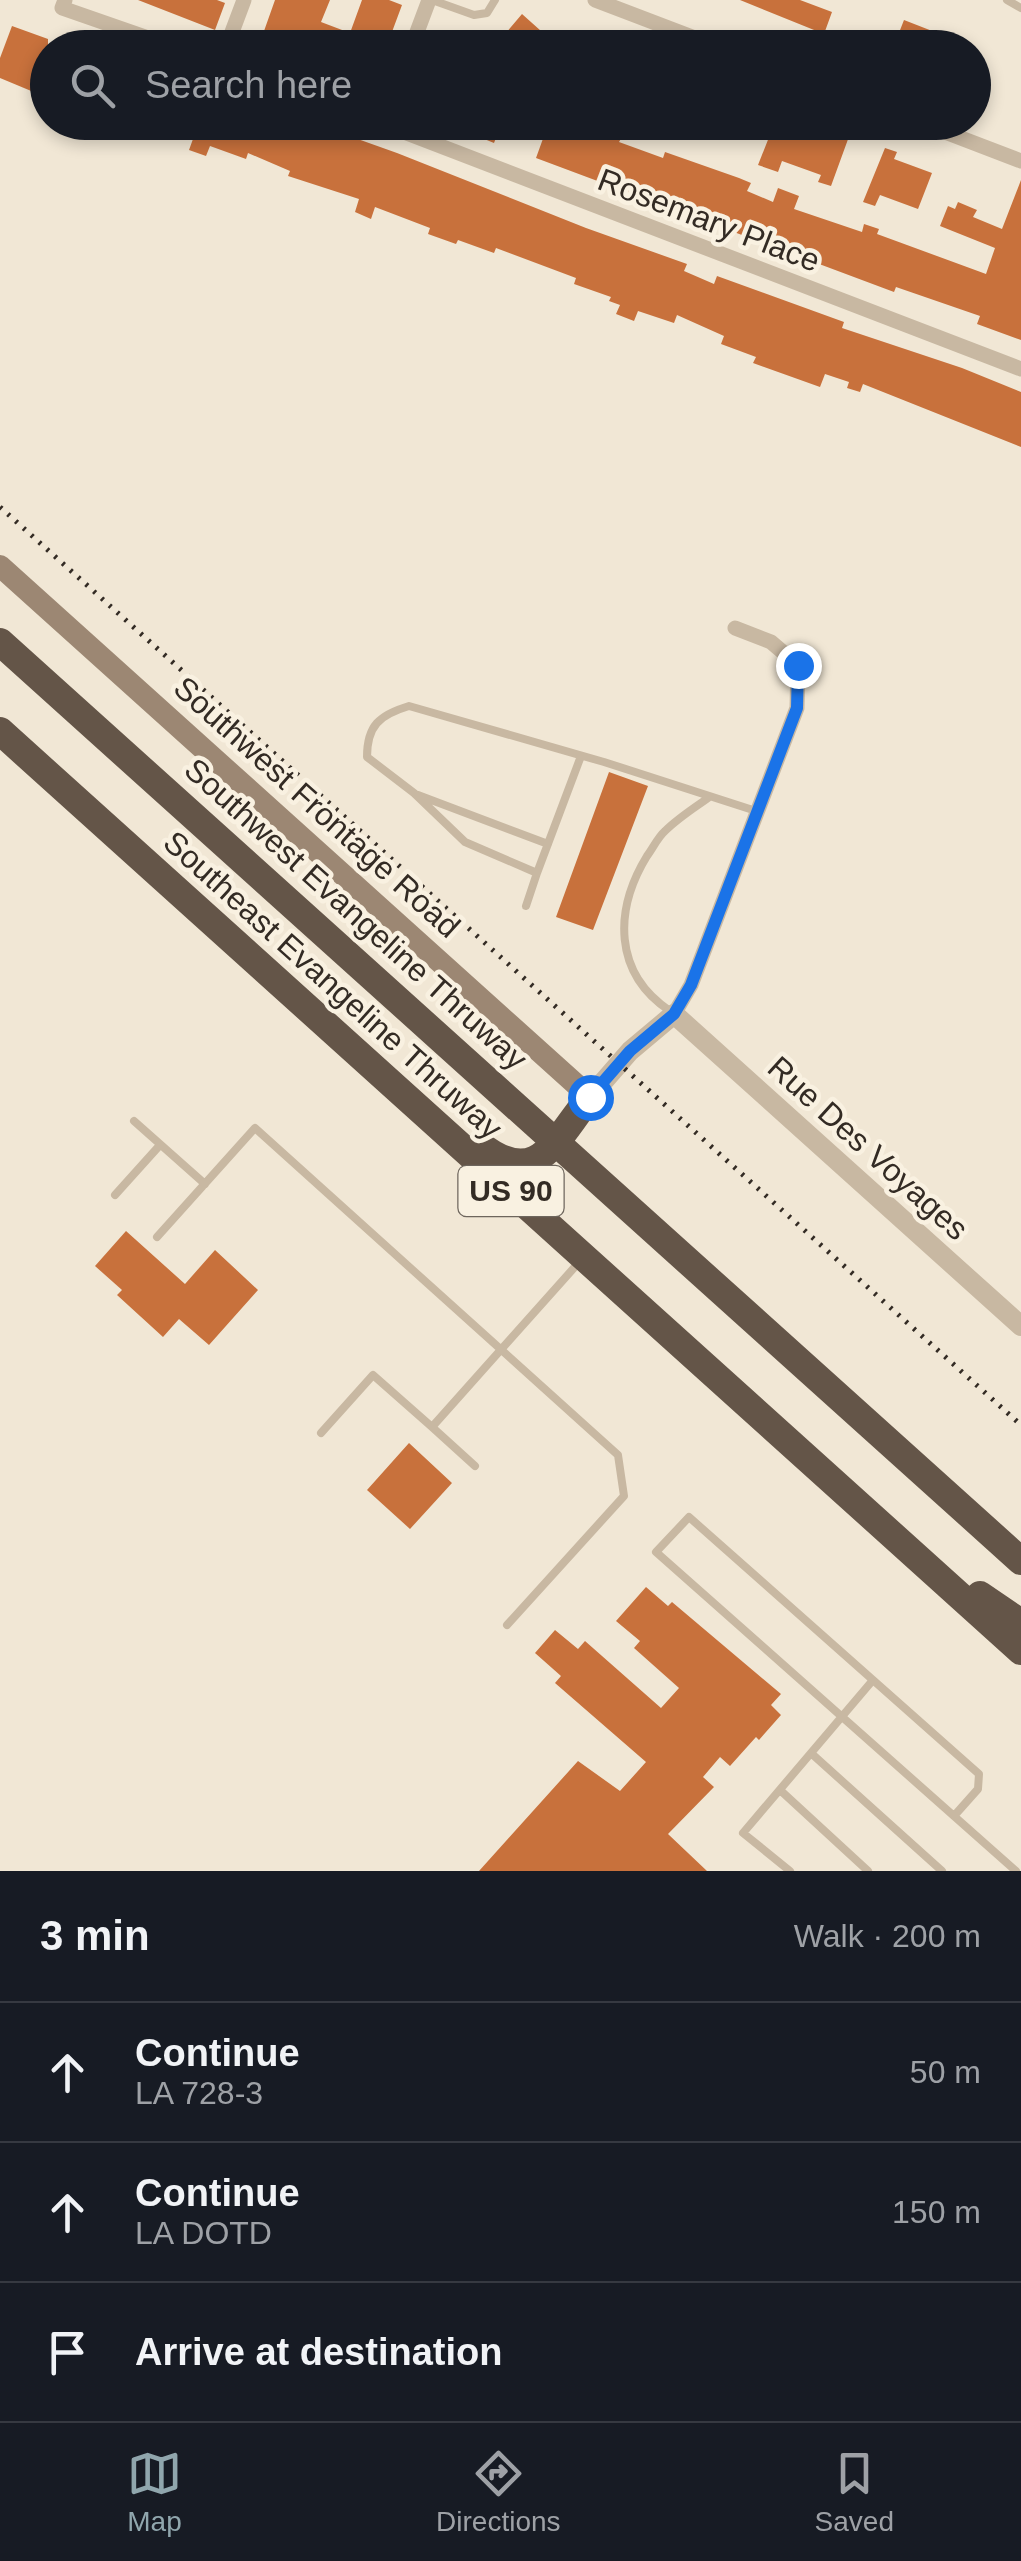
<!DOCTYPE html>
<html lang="en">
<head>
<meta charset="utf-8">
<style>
	body { margin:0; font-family:Helvetica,sans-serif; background:#242831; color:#f1f3f6 }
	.stop { position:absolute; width:30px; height:30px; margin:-22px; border:8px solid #1a73e8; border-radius:50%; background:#fff }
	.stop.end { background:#1a73e8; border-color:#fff; box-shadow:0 2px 10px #0008 }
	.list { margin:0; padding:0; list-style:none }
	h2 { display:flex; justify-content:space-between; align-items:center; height:130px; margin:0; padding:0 40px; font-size:42px }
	h2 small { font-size:32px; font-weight:400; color:#9ea1a6 }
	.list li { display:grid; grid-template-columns:65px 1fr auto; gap:30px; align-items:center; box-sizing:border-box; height:140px; padding:0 40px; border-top:2px solid #363941 }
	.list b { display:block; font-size:38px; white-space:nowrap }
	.list p { margin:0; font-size:32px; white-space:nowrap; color:#9ea1a6 }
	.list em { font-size:32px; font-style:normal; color:#9ea1a6 }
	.icon { flex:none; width:55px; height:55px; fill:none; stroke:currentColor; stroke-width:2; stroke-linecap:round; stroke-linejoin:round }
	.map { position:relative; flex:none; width:1021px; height:1871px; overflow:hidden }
	.search { position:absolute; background:#171b24; box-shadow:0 5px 15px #0003; left:30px; right:30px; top:30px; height:110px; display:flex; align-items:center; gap:25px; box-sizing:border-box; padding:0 35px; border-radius:55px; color:#9ea1a6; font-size:38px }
	.sheet { height:550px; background:#171b24 }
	nav { display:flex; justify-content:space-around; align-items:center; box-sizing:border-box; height:140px; border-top:2px solid #363941; background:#171b24; font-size:28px; color:#9ea1a6 }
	nav a { display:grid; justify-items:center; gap:5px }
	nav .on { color:#90a6ad }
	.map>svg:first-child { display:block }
</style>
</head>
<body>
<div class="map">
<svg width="1021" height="1871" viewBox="0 0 1021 1871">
	<rect width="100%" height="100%" fill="#f1e7d5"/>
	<path fill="#c8713c" d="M138,0H217L225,3L215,30Z
		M275,0H330L321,22L350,33L362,0H389L402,5L386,48H348L311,34L306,48H258Z
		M740,0H800L832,12L824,34Z
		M522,14L560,48H508L500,40Z
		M904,20L945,36L941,48H893Z
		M12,26L48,39V98L0,78V58Z
		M153,122H310L397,153L586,228L687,264L684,271L714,284L717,276L844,322L842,328L962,368L1021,392V447L863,384L860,392L847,388L849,382L825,374L820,387L753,363L756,357L721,344L724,336L677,315L674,323L638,311L634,321L616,314L620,305L609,301L611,297L574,284L576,278L496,248L494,253L458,240L456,244L428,234L430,228L375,207L371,219L355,212L359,199L288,176L290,171L248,153L246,159L210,146L206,156L189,150L193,139Z
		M443,122H502L494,143Z
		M549,122H588L622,137L619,142L663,158L665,152L739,178L751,183L747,191L773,202L778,188L799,196L794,209L862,232L864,224L879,229L877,234L986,274L995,248L940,226L948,206L955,209L958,202L977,210L973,217L1002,229L1021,180V340L977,324L980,316L896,287L894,292L536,158Z
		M687,122H730L725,138Z
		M775,122H829L851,131L831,186L818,182L821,175L782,161L778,172L758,165Z
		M885,148L897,152L894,159L932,173L918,209L880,195L875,206L863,202Z
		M609,772L648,786L593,930L556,917Z
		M126,1231L185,1284L215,1250L258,1290L209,1345L179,1319L163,1337L117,1295L122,1290L95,1266Z
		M409,1443L452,1483L410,1529L367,1490Z
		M646,1587L668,1606L672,1602L781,1694L771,1705L781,1715L759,1740L756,1737L730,1766L720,1757L703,1777L714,1787L668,1834L707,1871H479L578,1761L620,1791L646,1762L555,1683L561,1676L535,1653L555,1630L578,1649L585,1641L661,1708L679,1688L634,1648L640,1641L616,1621Z"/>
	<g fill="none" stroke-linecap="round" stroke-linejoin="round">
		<path stroke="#c8b8a2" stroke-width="8" d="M432,0L474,15L487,13L495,0
			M1007,0L1021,8
			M581,756L537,873L465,842L414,793L367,757C367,726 379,715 409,706L604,762L756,811
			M418,795L548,844
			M526,906L537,873
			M670,1011C613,973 614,910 647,856C653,848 658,837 665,831C678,818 694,808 708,798
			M134,1121L205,1184
			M115,1195L160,1145
			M157,1237L255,1128L618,1455L624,1496L507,1625
			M321,1433L373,1375L432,1427
			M475,1466L432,1427L581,1260
			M812,1754L942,1871
			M780,1790L868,1871
			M954,1816L978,1789L979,1774L689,1517L656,1552L1016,1871
			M790,1871L743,1833L873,1680"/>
		<path stroke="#c8b8a2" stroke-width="15" d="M65,0L62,8L177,48
			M595,0L721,48
			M226,48L244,0
			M411,48L429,0
			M378,122L1021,369
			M919,122L1021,161
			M674,1014L691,985L797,708L798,665L771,642L735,628"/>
		<path stroke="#c8b8a2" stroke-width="20" d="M590,1097L630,1051L674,1014L1021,1326"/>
		<path stroke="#9c8773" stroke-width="22" d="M0,566L590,1097"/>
		<path stroke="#645548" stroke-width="28" d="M0,642L1021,1561
			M0,731L1021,1651
			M480,1145C538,1190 555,1140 590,1097
			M980,1595L1021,1623"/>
		<path stroke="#332b24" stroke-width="5" stroke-dasharray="2.5 8" stroke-linecap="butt" d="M0,507L1021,1425"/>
	</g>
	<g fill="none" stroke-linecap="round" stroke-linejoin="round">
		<path stroke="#1a73e8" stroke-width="12" d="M590,1097L630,1051L674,1014L691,985L797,708L798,665"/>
	</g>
	<g text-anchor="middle" stroke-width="9" stroke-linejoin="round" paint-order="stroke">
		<rect fill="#f9f1e1" stroke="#6e665d" stroke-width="2.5" x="458.5" y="1166" width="105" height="50" rx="8"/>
		<g font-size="30" font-weight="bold" fill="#332b24">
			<text x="511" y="1201">US 90</text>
		</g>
		<g font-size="32" fill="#332b24" stroke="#f9f1e1">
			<text transform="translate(709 220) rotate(21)" y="11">Rosemary Place</text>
			<text transform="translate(317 807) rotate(42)" y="11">Southwest Frontage Road</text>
			<text transform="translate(356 914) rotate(42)" y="11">Southwest Evangeline Thruway</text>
			<text transform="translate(333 985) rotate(42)" y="11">Southeast Evangeline Thruway</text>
			<text transform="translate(868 1148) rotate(42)" y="11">Rue Des Voyages</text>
		</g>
	</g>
</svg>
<div class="stop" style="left:590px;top:1097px"></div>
<div class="stop end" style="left:798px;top:665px"></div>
<div class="search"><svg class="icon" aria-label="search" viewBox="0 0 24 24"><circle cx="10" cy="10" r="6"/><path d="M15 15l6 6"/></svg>Search here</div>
</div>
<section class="sheet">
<h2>3 min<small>Walk · 200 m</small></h2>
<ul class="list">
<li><svg class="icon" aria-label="ahead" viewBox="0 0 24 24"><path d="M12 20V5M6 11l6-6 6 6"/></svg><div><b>Continue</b><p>LA 728-3</p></div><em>50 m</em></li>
<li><svg class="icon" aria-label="ahead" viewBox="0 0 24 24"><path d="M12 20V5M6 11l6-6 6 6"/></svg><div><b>Continue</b><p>LA DOTD</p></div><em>150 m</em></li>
<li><svg class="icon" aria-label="arrive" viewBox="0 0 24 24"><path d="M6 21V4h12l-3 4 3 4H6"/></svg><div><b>Arrive at destination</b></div></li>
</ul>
</section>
<nav>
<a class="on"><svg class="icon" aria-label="map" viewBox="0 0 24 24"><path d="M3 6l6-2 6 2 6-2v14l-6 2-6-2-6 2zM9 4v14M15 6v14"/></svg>Map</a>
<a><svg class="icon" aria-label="directions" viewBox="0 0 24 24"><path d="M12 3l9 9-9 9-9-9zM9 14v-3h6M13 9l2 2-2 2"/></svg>Directions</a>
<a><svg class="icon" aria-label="saved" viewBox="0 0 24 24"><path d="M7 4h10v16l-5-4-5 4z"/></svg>Saved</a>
</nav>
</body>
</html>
